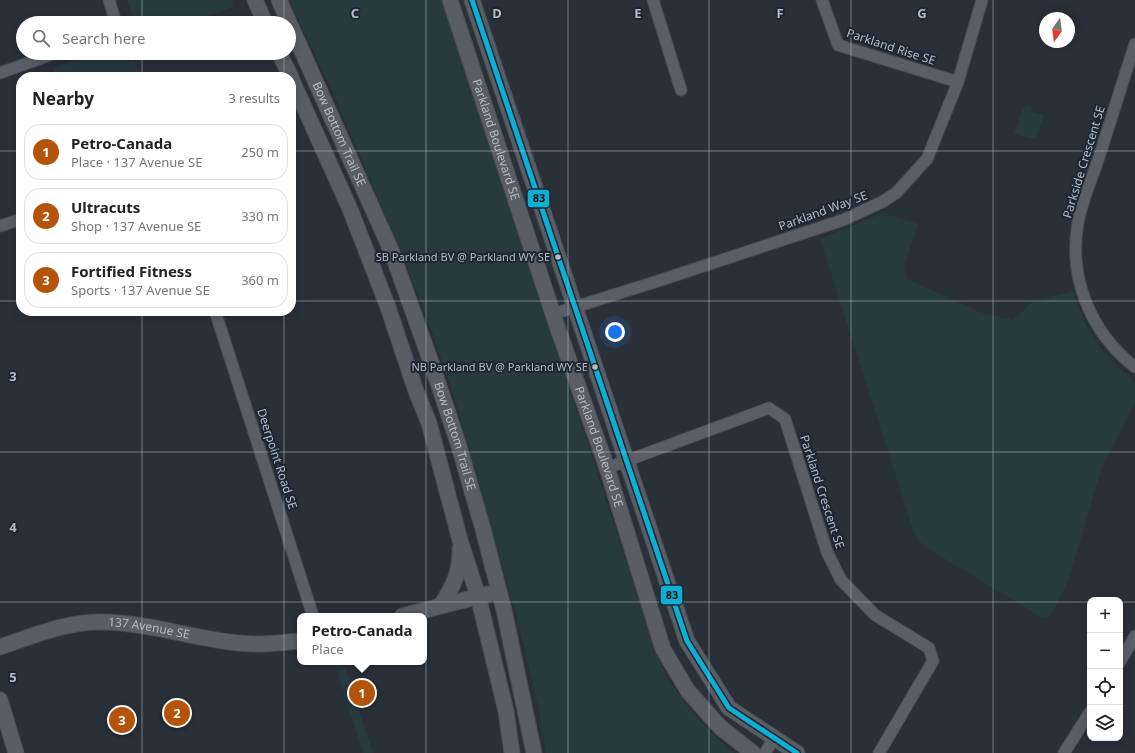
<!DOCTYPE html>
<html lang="en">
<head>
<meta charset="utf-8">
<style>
	body { margin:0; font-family:"Noto Sans",sans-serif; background:#f6f6f6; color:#222 }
	.controls { position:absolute; right:12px; bottom:12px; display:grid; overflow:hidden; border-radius:8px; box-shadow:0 2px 10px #0003 }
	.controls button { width:36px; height:36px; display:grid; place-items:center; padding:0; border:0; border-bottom:1px solid #e0e0e0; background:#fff; color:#222; font:20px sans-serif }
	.compass { position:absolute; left:1039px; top:12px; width:36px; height:36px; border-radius:50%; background:#fff; box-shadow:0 2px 10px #0003; rotate:194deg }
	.you { position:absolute; left:615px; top:332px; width:14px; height:14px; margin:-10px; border:3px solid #fff; border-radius:50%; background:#1a73e8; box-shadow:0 0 0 6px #1a73e833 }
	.badge { display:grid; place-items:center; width:26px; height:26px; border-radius:50%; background:#b45309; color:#fff; font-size:13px; font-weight:700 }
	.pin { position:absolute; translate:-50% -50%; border:2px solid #fff; box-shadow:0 1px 4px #0006 }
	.popup { position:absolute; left:297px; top:613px; width:130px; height:52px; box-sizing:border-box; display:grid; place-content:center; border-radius:8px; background:#fff; filter:drop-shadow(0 1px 3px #0005); font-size:13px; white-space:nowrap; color:#767676 }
	.popup b { font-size:15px; color:#222 }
	.popup::after { content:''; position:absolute; left:50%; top:100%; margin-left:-8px; border:8px solid transparent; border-top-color:#fff }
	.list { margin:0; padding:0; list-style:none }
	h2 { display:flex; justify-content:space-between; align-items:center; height:52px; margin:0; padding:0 16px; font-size:17px }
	h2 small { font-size:13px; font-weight:400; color:#767676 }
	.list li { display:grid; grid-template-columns:26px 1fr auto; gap:12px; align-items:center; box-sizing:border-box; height:56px; margin:0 8px 8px; padding:0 8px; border:1px solid #e0e0e0; border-radius:16px }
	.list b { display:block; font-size:15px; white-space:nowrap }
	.list p { margin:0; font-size:13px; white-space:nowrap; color:#767676 }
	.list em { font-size:13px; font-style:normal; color:#767676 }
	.icon { flex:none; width:22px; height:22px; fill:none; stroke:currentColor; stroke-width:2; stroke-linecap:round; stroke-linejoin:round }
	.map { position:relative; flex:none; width:1135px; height:753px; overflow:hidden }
	.search { position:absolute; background:#fff; box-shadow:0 2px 10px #0003; left:16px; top:16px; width:280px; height:44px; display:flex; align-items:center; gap:10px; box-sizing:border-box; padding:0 14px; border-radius:22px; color:#767676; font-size:15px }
	.panel { position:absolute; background:#fff; box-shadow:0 2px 10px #0003; left:16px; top:72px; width:280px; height:244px; border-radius:16px }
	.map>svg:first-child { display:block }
</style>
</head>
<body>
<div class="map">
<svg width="1135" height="753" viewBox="0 0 1135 753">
	<rect width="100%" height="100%" fill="#2a3038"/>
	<path fill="#273a3e" d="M127,0H231L234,7L187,23H135Z
		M289,0H442L655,649C660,660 664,675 672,685C689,710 711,734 735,753H546L538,706L516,615L455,400L430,326L401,252L331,88Z
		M100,53H132L140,77H56L53,68Z
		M1030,105L1033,112L1044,115L1037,136L1031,139L1014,134L1023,108Z
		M883,213L918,224L904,266L907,279L982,313L1013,320L1032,302L1073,291C1085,331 1102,355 1135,382V403L1102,467L1068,582L1052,613L1047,618L1041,617L927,548L920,542L914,533L820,239Z
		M334,662H343L373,753H363Z"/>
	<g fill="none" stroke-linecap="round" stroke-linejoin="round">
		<g stroke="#484c53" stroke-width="13">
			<path id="street" d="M109,0L116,23
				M653,0L681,90
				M822,0L838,45L958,82
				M1135,44C1123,80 1112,117 1100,154C1093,176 1082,200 1078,223C1068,278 1091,333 1135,367
				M0,73L56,53
				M0,226L21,219
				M215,311L313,616
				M553,314L658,281L843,220L882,202L896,193L927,159L958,82L982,0
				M607,468L769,408L785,419L827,552L841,580L875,615L929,648L933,661L879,753
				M1120,662L1135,636
				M765,753L774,738
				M1064,753L1090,712"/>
		</g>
		<g stroke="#484c53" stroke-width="17">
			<g id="secondary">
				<path d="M255,0L265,23"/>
				<path id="s1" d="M279,0L391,250L432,365L458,443L483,529L504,610L534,753"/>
				<path id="s2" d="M450,0L557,326L607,468L663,649L688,691L720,727L753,753"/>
				<path d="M472,0L687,641L729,708L797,753"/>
				<path d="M279,53L291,77"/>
				<path d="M291,78L350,209L388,307L416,391L429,423L460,540L478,596L506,711L512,753"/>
				<path d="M441,605C454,585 460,573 460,549"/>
				<path d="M402,616L488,594"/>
				<path id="s3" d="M0,647C33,636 67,621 103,622C155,623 205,643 257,644C272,644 286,642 300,641"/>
				<path d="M0,700L16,753"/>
			</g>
		</g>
		<use href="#street" stroke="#5a5e66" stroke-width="11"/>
		<use href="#secondary" stroke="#595d64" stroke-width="15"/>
		<g stroke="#1d2633" stroke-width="8">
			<path id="bus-1" d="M472,0L687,641L729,708L797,753"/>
		</g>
		<use href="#bus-1" stroke="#0dafd3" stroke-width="5"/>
	</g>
	<path fill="none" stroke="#b4bcc9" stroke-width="1" stroke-opacity="0.55" d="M142,0V23M284,0V23M426,0V753M568,0V753M709,0V753M851,0V753M993,0V753M142,53V77M284,53V77M0,151H21M291,151H1135M0,301H21M291,301H1135M142,311V753M284,311V753M0,452H1135M0,602H1090M1120,602H1135"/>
	<g fill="#b4bcc9" stroke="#1d2633" stroke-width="1.5">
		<circle cx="558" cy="257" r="3.5"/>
		<circle cx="595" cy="367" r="3.5"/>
	</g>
	<g text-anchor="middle" stroke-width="4" stroke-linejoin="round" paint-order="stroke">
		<g font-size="11" fill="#b4bcc9" stroke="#1d2633" text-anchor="end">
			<text x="550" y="261">SB Parkland BV @ Parkland WY SE</text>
			<text x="588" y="371">NB Parkland BV @ Parkland WY SE</text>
		</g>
		<g font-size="12" fill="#b4bcc9" stroke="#1d2633">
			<text transform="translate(891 47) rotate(18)" y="4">Parkland Rise SE</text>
			<text dy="4" stroke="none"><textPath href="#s1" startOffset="147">Bow Bottom Trail SE</textPath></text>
			<text dy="4" stroke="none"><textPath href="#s2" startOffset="147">Parkland Boulevard SE</textPath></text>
			<text transform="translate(1084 162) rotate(-73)" y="4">Parkside Crescent SE</text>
			<text transform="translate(823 211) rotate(-20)" y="4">Parkland Way SE</text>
			<text dy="4" stroke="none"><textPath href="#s1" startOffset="471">Bow Bottom Trail SE</textPath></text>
			<text dy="4" stroke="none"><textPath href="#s2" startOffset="471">Parkland Boulevard SE</textPath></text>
			<text transform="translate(277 459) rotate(72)" y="4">Deerpoint Road SE</text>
			<text transform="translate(822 492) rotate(72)" y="4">Parkland Crescent SE</text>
			<text dy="4" stroke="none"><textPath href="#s3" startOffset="153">137 Avenue SE</textPath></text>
		</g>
	</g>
	<g font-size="13" text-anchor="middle" font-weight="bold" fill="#b4bcc9" stroke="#1d2633" stroke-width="4" stroke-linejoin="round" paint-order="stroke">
		<text x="355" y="18">C</text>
		<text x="497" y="18">D</text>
		<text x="638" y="18">E</text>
		<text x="780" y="18">F</text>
		<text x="922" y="18">G</text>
		<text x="13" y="381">3</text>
		<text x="13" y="532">4</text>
		<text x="13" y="682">5</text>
	</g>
	<g stroke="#1d2633" stroke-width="1.5">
		<rect x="527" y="189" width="23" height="19" rx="4" fill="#0dafd3"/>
		<rect x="660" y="585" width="23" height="20" rx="4" fill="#0dafd3"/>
	</g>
	<g font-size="11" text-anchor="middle" font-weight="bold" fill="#111">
		<text x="539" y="202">83</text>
		<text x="672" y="599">83</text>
	</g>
</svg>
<div class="controls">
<button>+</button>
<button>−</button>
<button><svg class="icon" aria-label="locate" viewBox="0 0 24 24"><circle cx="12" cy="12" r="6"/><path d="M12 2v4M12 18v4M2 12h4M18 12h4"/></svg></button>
<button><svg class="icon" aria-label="layers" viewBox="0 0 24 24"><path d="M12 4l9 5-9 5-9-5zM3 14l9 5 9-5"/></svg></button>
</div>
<svg class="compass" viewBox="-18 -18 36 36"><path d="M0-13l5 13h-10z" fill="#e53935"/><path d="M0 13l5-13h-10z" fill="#767676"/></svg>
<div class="you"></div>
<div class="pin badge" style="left:362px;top:693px">1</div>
<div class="popup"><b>Petro-Canada</b>Place</div>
<div class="pin badge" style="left:177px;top:713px">2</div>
<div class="pin badge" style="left:122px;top:720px">3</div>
<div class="search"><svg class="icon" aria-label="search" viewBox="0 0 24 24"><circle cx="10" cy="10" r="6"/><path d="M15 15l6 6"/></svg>Search here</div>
<section class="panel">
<h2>Nearby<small>3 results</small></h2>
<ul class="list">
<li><span class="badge">1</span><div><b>Petro-Canada</b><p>Place · 137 Avenue SE</p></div><em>250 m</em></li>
<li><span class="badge">2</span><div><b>Ultracuts</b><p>Shop · 137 Avenue SE</p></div><em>330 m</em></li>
<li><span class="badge">3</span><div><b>Fortified Fitness</b><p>Sports · 137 Avenue SE</p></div><em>360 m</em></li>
</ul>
</section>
</div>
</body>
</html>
